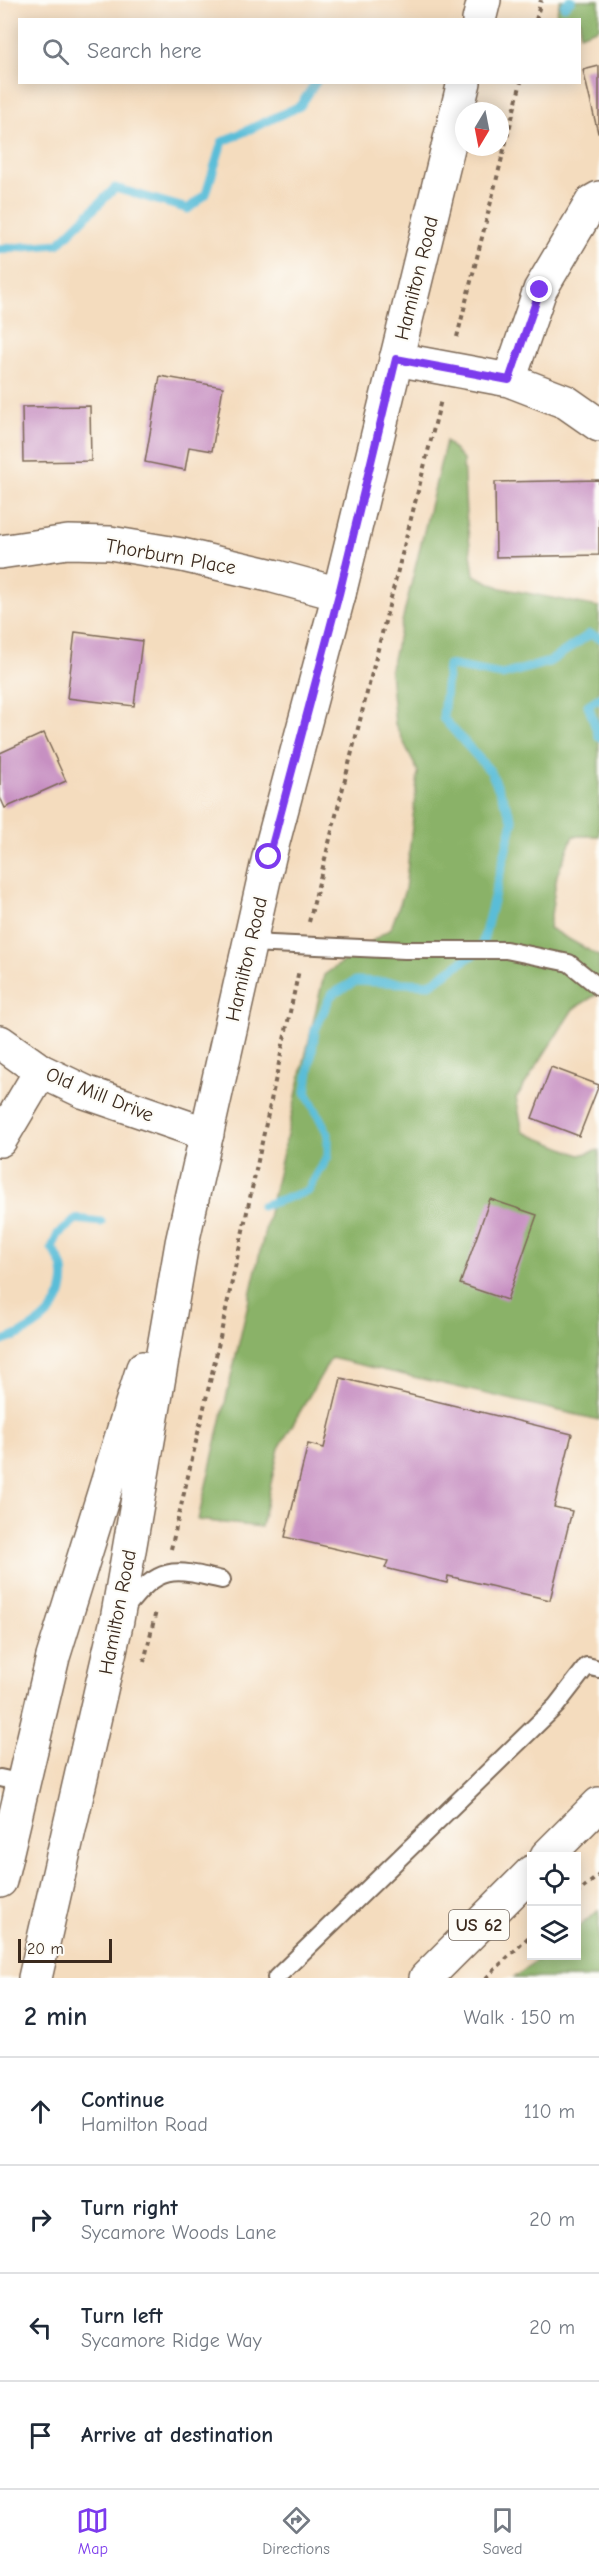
<!DOCTYPE html>
<html lang="en">
<head>
<meta charset="utf-8">
<style>
	body { margin:0; font-family:"Comic Neue",sans-serif; background:#f6f6f7; color:#1f2937 }
	.controls { position:absolute; right:18px; bottom:18px; display:grid; overflow:hidden; border-radius:0px; box-shadow:0 3px 15px #0003 }
	.controls button { width:54px; height:54px; display:grid; place-items:center; padding:0; border:0; border-bottom:2px solid #e0e1e3; background:#fff; color:#1f2937; font:30px sans-serif }
	.compass { position:absolute; left:455px; top:102px; width:54px; height:54px; border-radius:50%; background:#fff; box-shadow:0 3px 15px #0003; rotate:190deg }
	.scale { position:absolute; left:18px; bottom:15px; width:94px; box-sizing:border-box; padding-left:6px; border:3px solid #3b2a1e; border-top:0; font-size:16px; line-height:21px; white-space:nowrap; color:#3b2a1e; -webkit-text-stroke:4px #fdfcf7; paint-order:stroke }
	.stop { position:absolute; width:18px; height:18px; margin:-14px; border:4px solid #7c3aed; border-radius:50%; background:#fff }
	.stop.end { background:#7c3aed; border-color:#fff; box-shadow:0 2px 6px #0008 }
	.list { margin:0; padding:0; list-style:none }
	h2 { display:flex; justify-content:space-between; align-items:center; height:78px; margin:0; padding:0 24px; font-size:26px }
	h2 small { font-size:20px; font-weight:400; color:#747a83 }
	.list li { display:grid; grid-template-columns:39px 1fr auto; gap:18px; align-items:center; box-sizing:border-box; height:108px; padding:0 24px; border-top:2px solid #e0e1e3 }
	.list b { display:block; font-size:22px; white-space:nowrap }
	.list p { margin:0; font-size:20px; white-space:nowrap; color:#747a83 }
	.list em { font-size:20px; font-style:normal; color:#747a83 }
	.icon { flex:none; width:33px; height:33px; fill:none; stroke:currentColor; stroke-width:2; stroke-linecap:round; stroke-linejoin:round }
	.map { position:relative; flex:none; width:599px; height:1978px; overflow:hidden }
	.search { position:absolute; background:#fff; box-shadow:0 3px 15px #0003; left:18px; right:18px; top:18px; height:66px; display:flex; align-items:center; gap:15px; box-sizing:border-box; padding:0 21px; border-radius:0px; color:#747a83; font-size:22px }
	.sheet { height:510px; background:#fff }
	nav { display:flex; justify-content:space-around; align-items:center; box-sizing:border-box; height:84px; border-top:2px solid #e0e1e3; background:#fff; font-size:16px; color:#747a83 }
	nav a { display:grid; justify-items:center; gap:3px }
	nav .on { color:#7c3aed }
	.map>svg:first-child { display:block }
</style>
</head>
<body>
<div class="map">
<svg width="599" height="1978" viewBox="0 0 599 1978">
	<rect width="100%" height="100%" fill="#fdfcf7"/>
	<filter id="ink" filterUnits="userSpaceOnUse"><feTurbulence type="fractalNoise" baseFrequency=".0167" numOctaves="2"/><feDisplacementMap in="SourceGraphic" scale="12" xChannelSelector="R" yChannelSelector="G"/><feConvolveMatrix kernelMatrix="1 2 1 2 8 2 1 2 1" color-interpolation-filters="sRGB"/></filter>
	<filter id="wash" filterUnits="userSpaceOnUse"><feTurbulence type="fractalNoise" baseFrequency=".008" numOctaves="4" result="noise"/><feDisplacementMap in="SourceGraphic" scale="24" xChannelSelector="R" yChannelSelector="G"/><feGaussianBlur stdDeviation="1.35" result="paint"/><feColorMatrix in="noise" values="0 0 0 0 0 0 0 0 0 0 0 0 0 0 0 0 0 1.4 0 .05"/><feComposite in="paint" operator="in"/></filter>
	<g filter="url(#wash)">
		<rect width="100%" height="100%" fill="#f4dcbe"/>
		<path fill="#8ab268" stroke="#626e43" stroke-width="1.5" d="M560,0H599V28L580,35V20L555,19Z
			M446,441L463,460L466,515L474,575L501,588L599,607V836H573L557,875L549,928L599,956V993L573,1009L516,1098L523,1132L580,1155L599,1150V1420L331,1358L279,1448L261,1527L198,1520L324,975L391,928L405,890L418,772L395,724L390,671Z
			M599,1910V1978H514L542,1956H576L577,1928Z"/>
		<g fill="none" stroke-linecap="round" stroke-linejoin="round">
			<path stroke="#5abdd8" stroke-width="9" d="M564,6L571,0
				M0,249L58,244L115,188L188,209L206,194L222,142L300,106L316,82
				M599,698L588,705L599,737
				M262,1206L308,1191L328,1156V1134L306,1092L315,1030L331,995L356,981L430,984L481,949L513,821L491,772L443,718L448,665L502,675L549,662L590,634L599,638
				M0,1342C33,1331 69,1309 63,1269C62,1262 56,1255 52,1248L58,1234L76,1219L101,1222"/>
		</g>
		<g id="blocks">
			<path fill="#c790c2" d="M599,66V133H598L583,70Z
				M160,376L223,387L212,451L189,447L185,470L145,462Z
				M90,406L91,461L23,462L22,407Z
				M599,480V555L496,557L495,482Z
				M75,632L142,641L134,706L67,698Z
				M44,733L66,781L5,808L0,797V753Z
				M551,1067L599,1085L579,1136L532,1118Z
				M490,1199L537,1215L507,1300L460,1284Z
				M341,1378L572,1434L554,1507L572,1511L550,1600L448,1576L447,1583L385,1568L388,1561L285,1537L308,1444L324,1448Z"/>
		</g>
	</g>
	<g filter="url(#ink)">
		<use href="#blocks" fill-opacity="0" stroke="#7c6856" stroke-width="1.5"/>
		<g fill="none" stroke-linecap="round" stroke-linejoin="round">
			<g stroke="#7c6856" stroke-width="20">
				<path id="lane" d="M250,943L405,950H506L569,963L599,987
					M125,1609C159,1565 172,1568 222,1580
					M0,1778L23,1783
					M276,1978L556,1706L587,1666L599,1669"/>
			</g>
			<g stroke="#7c6856" stroke-width="36">
				<path id="street" d="M396,359L509,380L566,402L599,425
					M509,380L540,290L592,202L599,198
					M0,552L68,542L110,543L182,555L273,576L339,594
					M0,1042L41,1071L85,1092L207,1134
					M0,1140L41,1071"/>
			</g>
			<g stroke="#7c6856" stroke-width="36">
				<path id="primary" d="M479,20L484,0
					M0,1881L53,1657L143,1368
					M35,1978L117,1620L182,1243L269,857L339,594L464,82"/>
			</g>
			<g stroke="#7c6856" stroke-width="36">
				<path id="highway" d="M547,1856L599,1804
					M426,1978L532,1872"/>
			</g>
			<path stroke="#7c6856" stroke-width="4" stroke-dasharray="4.5 4.5" stroke-linecap="butt" d="M536,20L541,0
				M457,337L521,82
				M309,922L441,400
				M171,1549L216,1356L299,970
				M144,1662L156,1611
				M576,1894L599,1875
				M486,1978L532,1934"/>
			<use href="#lane" stroke="#fff" stroke-width="16"/>
			<use href="#street" stroke="#fff" stroke-width="33"/>
			<use href="#primary" stroke="#fff" stroke-width="33"/>
			<use href="#highway" stroke="#fff" stroke-width="33"/>
		</g>
	</g>
	<g fill="none" stroke-linecap="round" stroke-linejoin="round" filter="url(#ink)">
		<path stroke="#7c3aed" stroke-width="8" d="M269,857L339,594L396,359L509,380L540,290"/>
	</g>
	<g text-anchor="middle" stroke-width="4.5" stroke-linejoin="round" paint-order="stroke">
		<rect fill="#fdfcf7" stroke="#75695f" stroke-width="1.5" x="449" y="1910" width="60" height="30" rx="4.5"/>
		<g font-size="18" font-weight="bold" fill="#3b2a1e">
			<text x="479" y="1931">US 62</text>
		</g>
		<g font-size="20" fill="#3b2a1e" stroke="#fdfcf7">
			<text transform="translate(416 278) rotate(-76)" y="7">Hamilton Road</text>
			<text transform="translate(171 556) rotate(10)" y="7">Thorburn Place</text>
			<text transform="translate(246 959) rotate(-77)" y="7">Hamilton Road</text>
			<text transform="translate(100 1094) rotate(22)" y="7">Old Mill Drive</text>
			<text transform="translate(117 1612) rotate(-79)" y="7">Hamilton Road</text>
		</g>
	</g>
</svg>
<div class="controls">
<button><svg class="icon" aria-label="locate" viewBox="0 0 24 24"><circle cx="12" cy="12" r="6"/><path d="M12 2v4M12 18v4M2 12h4M18 12h4"/></svg></button>
<button><svg class="icon" aria-label="layers" viewBox="0 0 24 24"><path d="M12 4l9 5-9 5-9-5zM3 14l9 5 9-5"/></svg></button>
</div>
<svg class="compass" viewBox="-18 -18 36 36"><path d="M0-13l5 13h-10z" fill="#e53935"/><path d="M0 13l5-13h-10z" fill="#747a83"/></svg>
<div class="scale">20 m</div>
<div class="stop" style="left:269px;top:857px"></div>
<div class="stop end" style="left:540px;top:290px"></div>
<div class="search"><svg class="icon" aria-label="search" viewBox="0 0 24 24"><circle cx="10" cy="10" r="6"/><path d="M15 15l6 6"/></svg>Search here</div>
</div>
<section class="sheet">
<h2>2 min<small>Walk · 150 m</small></h2>
<ul class="list">
<li><svg class="icon" aria-label="ahead" viewBox="0 0 24 24"><path d="M12 20V5M6 11l6-6 6 6"/></svg><div><b>Continue</b><p>Hamilton Road</p></div><em>110 m</em></li>
<li><svg class="icon" aria-label="right" viewBox="0 0 24 24"><path d="M7 20v-9h11M14 6l5 5-5 5"/></svg><div><b>Turn right</b><p>Sycamore Woods Lane</p></div><em>20 m</em></li>
<li><svg class="icon" aria-label="left" viewBox="0 0 24 24"><path d="M17 20v-9H6M10 6l-5 5 5 5"/></svg><div><b>Turn left</b><p>Sycamore Ridge Way</p></div><em>20 m</em></li>
<li><svg class="icon" aria-label="arrive" viewBox="0 0 24 24"><path d="M6 21V4h12l-3 4 3 4H6"/></svg><div><b>Arrive at destination</b></div></li>
</ul>
</section>
<nav>
<a class="on"><svg class="icon" aria-label="map" viewBox="0 0 24 24"><path d="M3 6l6-2 6 2 6-2v14l-6 2-6-2-6 2zM9 4v14M15 6v14"/></svg>Map</a>
<a><svg class="icon" aria-label="directions" viewBox="0 0 24 24"><path d="M12 3l9 9-9 9-9-9zM9 14v-3h6M13 9l2 2-2 2"/></svg>Directions</a>
<a><svg class="icon" aria-label="saved" viewBox="0 0 24 24"><path d="M7 4h10v16l-5-4-5 4z"/></svg>Saved</a>
</nav>
</body>
</html>
